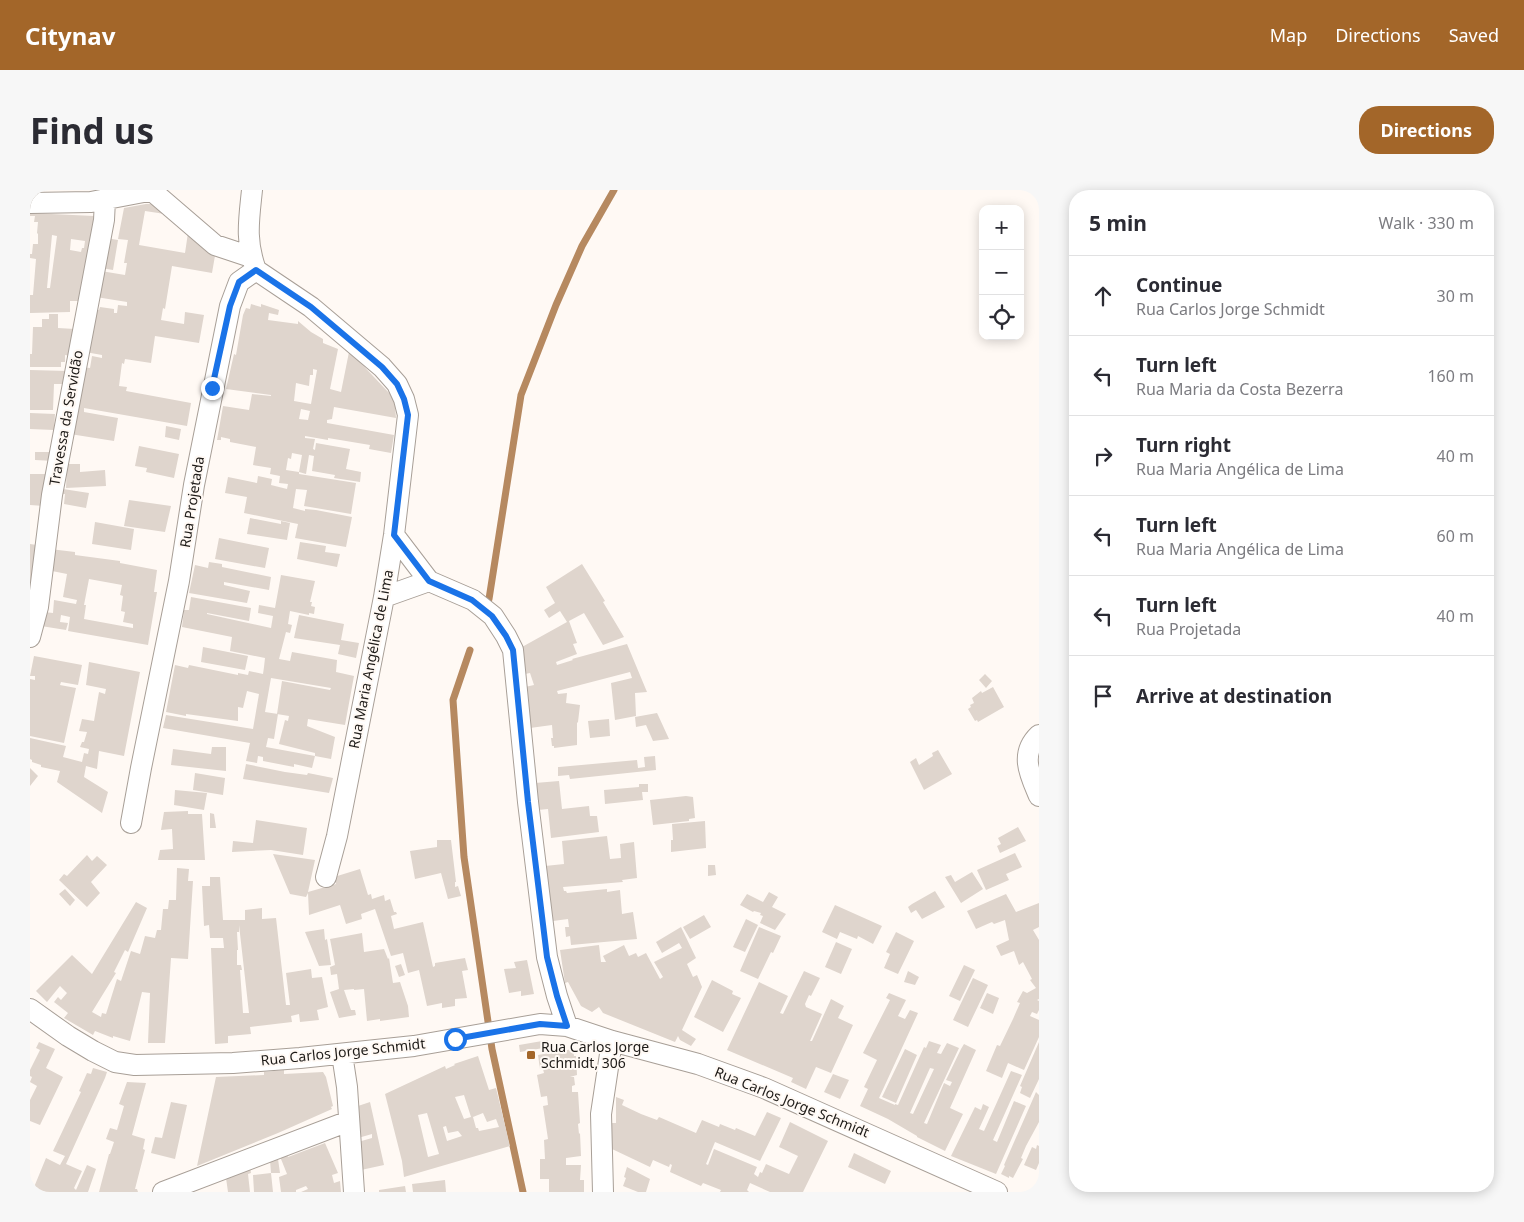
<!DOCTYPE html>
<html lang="en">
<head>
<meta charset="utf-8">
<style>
	body { margin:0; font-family:"Noto Sans",sans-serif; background:#f7f7f7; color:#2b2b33 }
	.controls { position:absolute; right:15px; top:15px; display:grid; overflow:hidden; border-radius:10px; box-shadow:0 2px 12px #0003 }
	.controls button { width:45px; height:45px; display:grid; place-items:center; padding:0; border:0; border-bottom:1px solid #e1e1e2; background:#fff; color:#2b2b33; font:25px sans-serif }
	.stop { position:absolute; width:15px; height:15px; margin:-11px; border:4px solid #1a73e8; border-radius:50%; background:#fff }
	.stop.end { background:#1a73e8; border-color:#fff; box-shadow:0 1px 5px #0008 }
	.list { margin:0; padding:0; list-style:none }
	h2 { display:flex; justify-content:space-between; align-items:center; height:65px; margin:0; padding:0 20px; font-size:21px }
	h2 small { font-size:16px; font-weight:400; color:#7c7c81 }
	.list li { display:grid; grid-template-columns:32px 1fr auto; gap:15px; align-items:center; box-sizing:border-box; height:80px; padding:0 20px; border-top:1px solid #e1e1e2 }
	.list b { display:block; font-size:19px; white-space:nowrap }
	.list p { margin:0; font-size:16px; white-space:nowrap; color:#7c7c81 }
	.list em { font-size:16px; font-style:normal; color:#7c7c81 }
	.icon { flex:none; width:28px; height:28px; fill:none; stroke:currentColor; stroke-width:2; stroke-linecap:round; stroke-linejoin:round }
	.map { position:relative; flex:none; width:1009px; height:1002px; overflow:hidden; border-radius:20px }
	header { display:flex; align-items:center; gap:30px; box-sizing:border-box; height:70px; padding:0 25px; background:#a36629; color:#fff }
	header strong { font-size:24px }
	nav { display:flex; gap:28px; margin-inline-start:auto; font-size:18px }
	.intro { display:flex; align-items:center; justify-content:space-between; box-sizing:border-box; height:120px; padding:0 30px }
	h1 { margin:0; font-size:35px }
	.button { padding:12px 22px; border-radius:20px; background:#a36629; color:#fff; font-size:18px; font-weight:700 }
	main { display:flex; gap:30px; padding:0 30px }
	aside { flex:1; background:#fff; border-radius:20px; box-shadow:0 2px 12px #0003 }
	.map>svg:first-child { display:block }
</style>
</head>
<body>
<header>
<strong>Citynav</strong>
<nav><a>Map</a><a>Directions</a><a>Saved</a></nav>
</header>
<div class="intro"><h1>Find us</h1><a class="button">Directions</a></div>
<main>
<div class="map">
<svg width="1009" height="1002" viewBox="0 0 1009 1002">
	<rect width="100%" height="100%" fill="#fff9f4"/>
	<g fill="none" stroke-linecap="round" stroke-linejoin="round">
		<path stroke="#b68960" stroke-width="7" d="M459,409L491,205L526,115L552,56L584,0
			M440,460L423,510L434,667L462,859L493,1002"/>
	</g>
	<path fill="#dfd5cd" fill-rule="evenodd" d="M116,14H124L135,24L115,21L109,55L155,63L159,36L186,60L182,83L142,76L135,119L133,118L131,130L154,134L155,122L174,125L169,153L125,146L121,173L95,169L94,174L92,173L89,196L97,197L96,201L161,213L157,236L54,218V222L88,228L84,251L40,244L52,177L60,178L62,166L72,168V165L55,162L64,119L69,120L70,117L84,119V123H87L88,115L97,116V112L66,107L71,81L95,85L97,73H94L98,50L88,49L94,18Z
		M0,23L64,26L50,111H40V122L0,123V105H3L6,69L0,68V64H2L3,54H8V44L7,43L8,32H4L5,26H0ZM22,45L27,46L20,98H17ZM41,49L55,51L54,58H52L51,62L40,60Z
		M76,48L88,50L83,80L71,78Z
		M221,114L231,117V114L249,120L248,125L239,123L238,130L268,134V131L281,142L293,149V153L308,159L300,199L311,202L319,162L325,167L361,205L365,215L366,228L304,217L302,229L297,230V233L364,245L361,263L339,259L340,255L298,248V250L275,246V248L285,249L283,259L285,260L286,253L320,259L316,279L331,282L330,292L304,288L305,285L282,281L284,266L279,265L276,284L269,282L272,265L262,263L261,269L258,268L256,280L269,282V284L326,293L321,324L274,316L277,300L266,299L263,318L275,321V319L286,320L322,327L316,357L265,348L268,334L214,323L217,307L195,303L198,287L227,293L228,286L242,289L241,295L257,299L258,294L249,293L250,286L240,284L241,278L223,275L226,257L200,252V249L191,247V250H187L193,216L219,220L222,204L241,206V205L196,199L204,164L206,165L213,125L216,118L220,119ZM283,179L287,180L281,214L264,211L266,193L279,196L280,185H283ZM271,219L280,221L278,230L269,229Z
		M19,124H28V138L45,139L41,166L35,165V172H31V177H0V164H2L3,137H12V129H19Z
		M0,180L38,181L36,194H24L23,220H0Z
		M0,223L25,224L24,240L0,239Z
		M136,236L151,239L149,250L135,247Z
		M109,256L149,264L144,288L116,282L117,278L105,276Z
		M5,262H25L24,271L5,270Z
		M37,274H50V282L75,280L76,296L36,298Z
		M0,284H19L14,316L0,315Z
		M33,299L59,303L56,318L34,314L35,304H32Z
		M99,310L141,316L135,342L94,336Z
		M220,328L251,334V331L260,333L257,350L217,344Z
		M65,332L104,339L101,360L62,354Z
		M189,348L239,358L235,378L185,369Z
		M270,352L296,356L295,362L310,364L307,377L267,369Z
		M0,354L7,355L1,398H0Z
		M20,359L45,362V365L90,371V373L127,380L124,402H127L118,455L38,441L40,427L31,425L30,432L38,433L36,440L11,436L14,422L23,423L24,410L46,414L47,410L33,407L37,384L17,380ZM59,389L92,395L90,405L93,406L91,421L95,422L93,432L103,434V438L54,429L56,415H54Z
		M179,372L192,374V377L241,387L239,400L194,392V395L220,401L217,413L159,403L165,375L178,378Z
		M552,374L575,411L573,412L594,447L573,455L554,423L539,431L547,453L543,454L547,464L526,472L527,475L543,470L542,469L597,454L617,502L605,503L606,526L585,530L581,493L602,488L600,482L527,501L528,504L537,503L536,513L550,515L548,532L547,533V555L524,558V556H522L521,548H523L522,535L500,538L495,497L504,495L500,483L495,484L492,457L537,432L530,421L519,428L514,420L525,413L516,397Z
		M251,385L285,391L280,412H282L281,416L285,417L284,424L279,423V425L260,421L258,434L262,435L260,443L256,442L249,469L260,471L262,462L307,470L306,482L324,486L315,535L278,529L277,536L305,547L301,569L285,566L282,578L264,574V577L233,571V567L228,566L227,573L216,571L220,553L133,538L136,525L223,539L229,504L217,501L213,518L208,517V531L156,524V526L136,522L145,475L158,478L159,475L208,485V483L218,485L219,481L233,484L234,477L235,468L200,461L202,447L152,437L154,420H159L161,407L221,418L219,431L177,423V424L241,438L243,426L228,423L229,415L245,418ZM241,488L301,498L300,500L252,491L247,524L259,526L258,531L255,530L249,554L285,563V566L236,557L238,548L244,549L248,524L235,522Z
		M269,425L314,434L311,450L329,453L326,468L308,464L310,455L264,448Z
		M173,457L218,466L215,480L171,472Z
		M4,466L52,475L48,495L31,492L30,495L46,498L34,553L0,546V489L5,490V486H0Z
		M59,472L110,482L94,566L69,561L67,579L56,576L54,587L78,602L72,623L27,592L30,581L11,577V575L2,572V570L0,569V548L36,556L33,567L52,572L54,563L58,564L59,559L50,557L52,552H54L57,542L49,541L52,529L64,531L69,502L75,504L76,499L56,495Z
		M955,484L962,491L956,498L949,490Z
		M963,497L974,517L948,532L947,530L945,531L938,519L941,517L940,515L944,513L942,508L951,501L952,503Z
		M627,523L628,525L639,549L623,551L616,535L606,537L605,527Z
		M579,529L580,546L560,548L558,531Z
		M182,557H196V581L141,575L143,559L181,564Z
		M908,560L922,584L894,600L880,572L886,568L889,575L903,566L902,563Z
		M625,566L626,580L540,589L539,585L528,586V577H529L607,570L608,578L615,577L614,567Z
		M216,574L255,582L277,585L278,583L303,588L299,603L213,589Z
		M0,578L8,586L0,596Z
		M165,583L195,588L193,605L163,600Z
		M529,591L532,619L559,616L560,626H567L569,642L521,648L518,619L508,620L505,593Z
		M609,594H618V602H612L613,610L575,614L574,600L609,597Z
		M145,600L177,603L174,620L144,615Z
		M656,606L663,607L665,628L659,629V631L623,635L620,610Z
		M158,621V624H172L175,670H128L130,660L143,659L142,639L131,640L134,622Z
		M180,623L184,624L186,638H180Z
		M226,630L277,638L273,665L241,660L202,662L203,651L223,653Z
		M675,631L676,658L641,662V650H643L642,634Z
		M988,637L996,651L970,663L967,656L971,654L968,648Z
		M577,646L580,669L591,668L590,654L604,652L607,688L592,690L593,692L533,697L534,701H536L537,703L577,699V702L590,700L592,724L603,722L607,749L541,755L540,746L536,747L535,737H539L538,729L523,731L515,676L534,674L532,651Z
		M407,650H421L426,692H425V697L428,696L431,706L418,709L411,683L385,689L380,661L407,657Z
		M985,663L992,677L976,684L979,690L956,700L947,680Z
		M243,664L285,670L278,702L306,694L304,687L330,679L338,705L341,704L342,709L354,705L355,711L360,709L364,722H366L367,724L361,726L364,739L393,732L403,777L405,776V773L435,768L438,780L432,781L437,808L425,809V816L412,818V813L397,816L389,780L378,783L373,763L361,766L345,719L331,724L332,729L316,734L310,715L279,725L278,703L276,707L260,704Z
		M57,665L62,671L67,666L77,675L61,692L70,703L57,717L29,690L34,684L37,686Z
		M678,675H685L686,685L678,686Z
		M147,678L159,679L158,691H163L158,769L141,768L135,853H118L120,803L112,802L100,851L83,846V848L65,841L63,845L34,828L38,823L24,812L28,807L31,810L37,803L30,796L17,812L6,801L42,765L62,784L106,712L117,718L98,762L95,760L84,782L86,783L62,822L71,827L72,823L76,824L87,789L91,791L101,761L110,764L115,746L125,748L127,740H131L133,719H138L139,710H146Z
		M942,682L953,699L931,713L915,687L921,685L925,692Z
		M180,687H190L193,730H215V720L232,718V729L246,728L256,815H260L256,783L281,779L282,788L292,787L298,817L287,820L289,830L270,832L269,824L261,826L262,832L220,837L221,844L198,846V853L185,854L181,758H194L193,748H180L179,735L174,736L172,696H180ZM209,735L219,823H213L210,780H212L211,775H207V760H208L207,742H209Z
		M35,699L45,710L40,716L29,704Z
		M905,701L915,717L892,729L886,720L881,723L878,717L882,714Z
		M739,702L748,707L742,717L756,724L745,740L730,733L733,726L730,725L731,723L724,721L723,722L710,715L717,704L733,712Z
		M976,704L986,722L1009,713V737L1003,740L1009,750V809L1007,810L1009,811V820L1007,824L1002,822L1000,826L1009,830V847L994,880L978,873L972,888L956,881L967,855L970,856L983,829L990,813L987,812L993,801L997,803L1006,798L1000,790L1002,789L993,772L989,775L984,761L971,766L966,756L979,750L975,730L964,734L962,732L946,739L937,721Z
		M805,715L852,736L843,754L828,746L827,749L810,742L807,749L792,742Z
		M674,725L681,737L660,749L653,737Z
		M716,729L728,735L715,762L703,757Z
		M651,737L666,768L657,774L663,787L667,785L672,797L652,840L666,849L661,856L650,850L648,846L645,852L573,823L569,817L562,822L551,816L538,792L535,793L530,760L569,755L571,772H576L573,766L594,755L599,766L606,763L608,767L616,763L630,789L633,787L624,772L652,758L649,753L632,763L626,752Z
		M729,737L751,746L743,763L741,762L728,789L710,781Z
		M294,739L295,750L297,749L301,775L289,776L275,742Z
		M866,742L884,751L868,784L854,778L860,764L856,762Z
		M332,743L334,762L354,759L358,769L359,768L363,793L370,792L378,816L379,827L350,831V829L337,831L334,799L324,800V799L314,800L321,820H325L326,825L309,828L300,802L309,799L307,784L301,785L300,777L305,775L300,749Z
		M806,752L822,759L811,784L795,777Z
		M497,770L504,804L491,806V801L479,803L474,779L486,778L484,772Z
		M371,774L375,785L369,787L365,776Z
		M934,775L945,780L930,811L919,806Z
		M774,781L790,788L781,806L779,805L775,814L776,817L792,824L780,851H782L801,809L814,816L808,828L823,835L801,883L786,877L776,899L761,892L763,888L697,860L729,792L758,806L750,823L753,824Z
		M878,781L889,787L885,795L874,792Z
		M943,788L958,795L938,837L923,830Z
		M682,790L703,801L702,804L711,808L693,842L664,827Z
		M859,803L876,810L868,826L875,829L880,820L888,823L849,908L865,915V914L868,915L894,857L896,858L899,851L911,855L907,863L911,864L917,853L929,858L894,933L897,934L914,893L920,896L922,892L916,890L931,859L934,854L946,860L920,918L933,924L915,961L887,947V946L858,929L830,916L838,899L834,897L847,870L833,863L860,810L856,808ZM900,878L904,879L883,924L880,923Z
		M957,803L969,808L963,824L950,818Z
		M518,850L519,857L490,862L489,855Z
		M9,852L25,859L16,878L33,887L10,935L0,931V910L7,896L0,892L2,887L0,886V880L10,860L6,858Z
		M1009,852V889L1000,908L990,903L992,897L990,896Z
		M543,859L544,866H546L547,885L540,887H544L545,895L542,896V902H548L550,933L548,934L549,944L550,943L551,966L536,968V975H551L550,990H554V1002H519V989H510V969H515L514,950L518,949L513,916L518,915L517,906L511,907L507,885L514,883L513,879H510L508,865Z
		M875,859L887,865L866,913L852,907Z
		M448,866L459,900L466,898L480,956L374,987L372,971L355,904L415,876L416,879L425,875L424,874ZM434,905L441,927L434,929L425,907ZM397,923L409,964L398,967L388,925ZM453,923L457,932L466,929L469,937L449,941L448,938H446L443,927ZM416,936L418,943L428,941L432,946L417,951L413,937Z
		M63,878L77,882L75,888L36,974L52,981L44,998L46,1000L57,975L66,979L58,1002H2L16,968L30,975L35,966L23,961L51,902L49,901L57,883L61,884Z
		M254,880V884L293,882L296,887L303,916L301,917L302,919L248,943L167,976L186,887L234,885V882Z
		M981,881L992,885L963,950L967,952L984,911L996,916L966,984L921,966L945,917L951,920L953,914L959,917L949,939L954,941Z
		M803,884L819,890L810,909L794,902Z
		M97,892L116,893L102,945L115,949L113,959L115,960L105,999H107L108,1002H69L79,964H80L84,952L76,949L80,938L87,940L94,916L89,914Z
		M1006,902L1009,905V932L996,956L991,968L993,969L983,988L979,986V988L971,984L975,976L974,975Z
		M586,907L594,910L592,915L611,924L627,930L629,927L666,943L672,930L689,937L690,934L705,940L706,938L725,946L737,922L751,928L730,971L685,952L676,974L678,975L684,959L727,977L724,984L728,987L730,982L732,983L736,974L759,984L768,966L749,957L760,932L798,951L773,1002H740L720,993L717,1000L719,1002H690L691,1000L673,993L671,996L640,982L642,975L640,974L639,977L623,970L620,977L582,959V933H586Z
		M141,912L157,915L145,969L121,963L125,947L132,948Z
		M340,912L354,975L331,980L328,952L342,948V944L328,948L325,917Z
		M295,953L308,983L302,985L304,993L310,991L311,1002H271L278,999L276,996L266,1000V1002H251L249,987L257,984L249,964L254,958L258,967Z
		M1007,955L1009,956V973L1006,980L994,975L1002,957L1006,959Z
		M824,963L861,981L855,994L818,977Z
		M248,969L250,983H241L240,970Z
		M219,972L221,983L218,984L220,1002H198L195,981Z
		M597,977L620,989L616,1002H608L593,996L596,988L594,987Z
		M241,983L243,1002H224L223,985Z
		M415,990L416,1002H383L382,994Z
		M375,996L376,1002H349V1000Z"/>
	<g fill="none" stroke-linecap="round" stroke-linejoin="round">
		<g stroke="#a89f97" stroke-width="22">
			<path id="minor" d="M122,1L185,55L221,67
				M0,13L61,12L124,0
				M226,80L281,117L352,177L367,194L374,209L378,225L364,345L354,407L307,646L296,687
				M364,345L399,391L443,410L463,426L476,446L483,460L498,612L517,767L527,806L537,836
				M354,407L399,391
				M0,447L8,417L22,305L74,30L75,10
				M1009,545C989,564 1000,585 1009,606
				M101,633L111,578L149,391L164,295L200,116L209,92L226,80C215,50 219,30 222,0
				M0,819L38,846L63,861L85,872L105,875L203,873L270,868L384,856L510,834L537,836L582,851L668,874L734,898L967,1002
				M312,864L317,897L324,1002
				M133,1002L319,931
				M573,1002L571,924L582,851"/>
		</g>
		<use href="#minor" stroke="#fff" stroke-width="20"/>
	</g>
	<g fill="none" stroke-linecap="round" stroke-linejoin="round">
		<path stroke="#1a73e8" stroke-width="6" d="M182,198L200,116L209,92L226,80L281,117L352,177L367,194L374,209L378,225L364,345L399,391L442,410L462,426L476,446L483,460L498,612L517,767L527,806L537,836L510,834L425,849"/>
	</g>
	<rect fill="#a36629" stroke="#fff9f4" stroke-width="2" x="496" y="860" width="10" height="10" rx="2.5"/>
	<g text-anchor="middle" stroke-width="4" stroke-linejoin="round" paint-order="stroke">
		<g font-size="14" fill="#1d1a17" stroke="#fff9f4">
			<text transform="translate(36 228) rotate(-80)" y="5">Travessa da Servidão</text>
			<text transform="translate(162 312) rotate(-81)" y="5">Rua Projetada</text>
			<text transform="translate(341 469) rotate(-79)" y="5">Rua Maria Angélica de Lima</text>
			<text transform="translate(313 862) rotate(-6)" y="5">Rua Carlos Jorge Schmidt</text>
			<text transform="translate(762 912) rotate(22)" y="5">Rua Carlos Jorge Schmidt</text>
		</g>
		<g font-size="14" fill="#1d1a17" stroke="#fff9f4" text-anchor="start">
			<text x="511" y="862">Rua Carlos Jorge<tspan x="511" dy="16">Schmidt, 306</tspan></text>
		</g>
	</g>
</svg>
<div class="controls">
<button>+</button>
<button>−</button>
<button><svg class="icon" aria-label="locate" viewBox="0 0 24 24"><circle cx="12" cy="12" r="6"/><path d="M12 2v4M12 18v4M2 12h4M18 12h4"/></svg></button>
</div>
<div class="stop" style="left:425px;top:849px"></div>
<div class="stop end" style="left:182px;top:198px"></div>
</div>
<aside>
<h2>5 min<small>Walk · 330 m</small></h2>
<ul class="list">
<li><svg class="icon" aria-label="ahead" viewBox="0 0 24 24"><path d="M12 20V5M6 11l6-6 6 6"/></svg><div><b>Continue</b><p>Rua Carlos Jorge Schmidt</p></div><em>30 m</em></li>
<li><svg class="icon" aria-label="left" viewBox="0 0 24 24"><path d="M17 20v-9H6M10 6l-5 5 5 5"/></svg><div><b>Turn left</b><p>Rua Maria da Costa Bezerra</p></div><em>160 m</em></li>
<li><svg class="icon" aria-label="right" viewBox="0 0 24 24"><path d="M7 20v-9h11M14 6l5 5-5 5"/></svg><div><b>Turn right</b><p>Rua Maria Angélica de Lima</p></div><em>40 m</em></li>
<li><svg class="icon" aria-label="left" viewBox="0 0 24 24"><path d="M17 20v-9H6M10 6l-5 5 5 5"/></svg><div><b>Turn left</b><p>Rua Maria Angélica de Lima</p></div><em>60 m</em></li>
<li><svg class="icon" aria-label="left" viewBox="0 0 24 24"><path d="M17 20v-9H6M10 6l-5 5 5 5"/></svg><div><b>Turn left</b><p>Rua Projetada</p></div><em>40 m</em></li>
<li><svg class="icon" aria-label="arrive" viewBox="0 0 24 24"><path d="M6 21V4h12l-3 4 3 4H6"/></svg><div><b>Arrive at destination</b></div></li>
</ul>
</aside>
</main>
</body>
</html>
